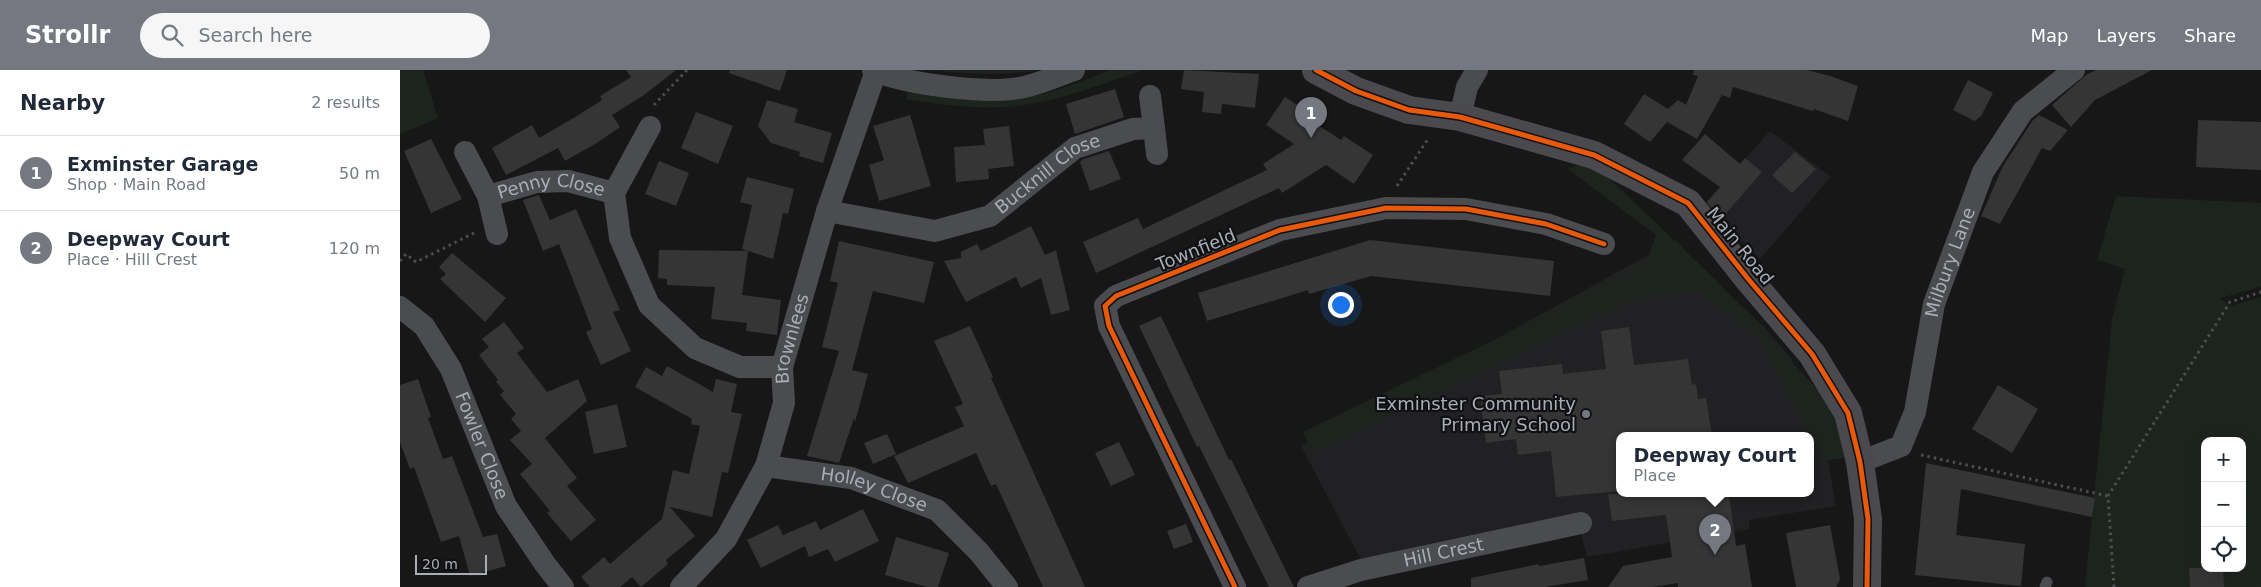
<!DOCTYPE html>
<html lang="en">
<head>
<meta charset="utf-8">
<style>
	body { margin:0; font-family:"DejaVu Sans",sans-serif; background:#f6f6f7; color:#1f2937 }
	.controls { position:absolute; right:15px; bottom:15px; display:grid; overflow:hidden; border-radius:10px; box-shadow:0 5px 20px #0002 }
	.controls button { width:45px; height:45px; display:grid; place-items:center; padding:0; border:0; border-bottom:1px solid #e0e1e3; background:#fff; color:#1f2937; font:25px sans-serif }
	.scale { position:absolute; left:15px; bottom:12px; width:72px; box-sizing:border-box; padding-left:5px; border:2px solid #a8adb8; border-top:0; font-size:14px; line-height:18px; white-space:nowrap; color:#a8adb8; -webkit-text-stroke:4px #111113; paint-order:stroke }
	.you { position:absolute; left:940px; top:234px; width:18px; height:18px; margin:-12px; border:4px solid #fff; border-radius:50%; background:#1a73e8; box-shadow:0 0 0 8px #1a73e833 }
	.badge { display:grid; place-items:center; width:32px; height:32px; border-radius:50%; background:#757880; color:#fff; font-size:16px; font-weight:700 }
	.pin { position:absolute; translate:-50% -41px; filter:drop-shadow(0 1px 2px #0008) }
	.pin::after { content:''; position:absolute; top:26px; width:18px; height:15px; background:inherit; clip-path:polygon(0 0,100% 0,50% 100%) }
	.popup { position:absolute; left:1216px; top:362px; width:198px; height:65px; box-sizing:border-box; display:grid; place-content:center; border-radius:10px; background:#fff; filter:drop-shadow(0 1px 4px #0005); font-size:16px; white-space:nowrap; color:#747a83 }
	.popup b { font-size:19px; color:#1f2937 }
	.popup::after { content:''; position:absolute; left:50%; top:100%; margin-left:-10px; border:10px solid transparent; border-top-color:#fff }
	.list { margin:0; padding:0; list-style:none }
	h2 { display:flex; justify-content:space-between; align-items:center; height:65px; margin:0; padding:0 20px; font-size:21px }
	h2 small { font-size:16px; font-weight:400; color:#747a83 }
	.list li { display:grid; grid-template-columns:32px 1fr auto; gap:15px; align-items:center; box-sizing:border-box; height:75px; padding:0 20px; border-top:1px solid #e0e1e3 }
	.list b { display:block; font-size:19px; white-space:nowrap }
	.list p { margin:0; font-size:16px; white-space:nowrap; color:#747a83 }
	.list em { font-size:16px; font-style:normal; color:#747a83 }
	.icon { flex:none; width:28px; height:28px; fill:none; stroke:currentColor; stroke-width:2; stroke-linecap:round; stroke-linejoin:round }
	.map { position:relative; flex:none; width:1861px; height:517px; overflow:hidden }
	header { display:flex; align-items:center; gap:30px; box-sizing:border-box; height:70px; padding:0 25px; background:#757880; color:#fff }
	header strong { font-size:24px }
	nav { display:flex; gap:28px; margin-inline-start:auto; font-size:18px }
	.search { width:350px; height:45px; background:#f6f6f7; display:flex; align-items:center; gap:12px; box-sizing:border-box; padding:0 18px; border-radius:28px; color:#747a83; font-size:19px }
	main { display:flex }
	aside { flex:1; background:#fff }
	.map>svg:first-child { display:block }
</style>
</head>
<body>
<header>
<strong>Strollr</strong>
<div class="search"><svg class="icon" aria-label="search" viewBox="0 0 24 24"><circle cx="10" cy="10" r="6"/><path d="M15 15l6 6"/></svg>Search here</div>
<nav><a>Map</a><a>Layers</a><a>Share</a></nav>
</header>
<main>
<aside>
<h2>Nearby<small>2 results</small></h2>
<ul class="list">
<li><span class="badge">1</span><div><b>Exminster Garage</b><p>Shop · Main Road</p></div><em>50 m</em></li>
<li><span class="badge">2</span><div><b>Deepway Court</b><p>Place · Hill Crest</p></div><em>120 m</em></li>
</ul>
</aside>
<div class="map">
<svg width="1861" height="517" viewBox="0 0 1861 517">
	<rect width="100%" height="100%" fill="#171717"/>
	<path fill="#212123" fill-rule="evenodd" d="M1370,61L1431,107L1360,189L1303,136Z
		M1276,170L1301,198L1363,256L1391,288L1425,375L1436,436L1349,450V459L1187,487L1177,449L961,490L901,376ZM1220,366H1410V424H1220Z"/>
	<path fill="#1d241e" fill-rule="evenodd" d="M0,0H23L38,48L0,64Z
		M531,0H638C602,6 568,4 531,0Z
		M710,0H744C703,13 661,31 618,36C580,40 544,35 506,29L508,22C545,29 584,33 622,28C652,24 682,11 710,0Z
		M1191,91L1315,209L1434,337L1444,388L1424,391L1358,266L1299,222L1235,228L912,382L903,362L1245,197L1256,165L1168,99Z
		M1716,126L1861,133V217L1820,228L1830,236L1861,227V517H1685L1712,249L1725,199L1697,190ZM1805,371H1842V498H1805Z"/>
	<path fill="#353536" d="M226,0H276L244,25L212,45L220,57L195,74L165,91L158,78L106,105L92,78L132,55L139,68L177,46L202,30L200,26L231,7Z
		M330,0H387L380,21L329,3Z
		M784,0L859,4L855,38L822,34L821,44L802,42L804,22L781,19Z
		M1294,0H1407L1430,6L1458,16L1448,51L1414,39L1413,41L1333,17L1330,28L1322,25L1297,69L1267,52L1250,72L1224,54L1244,24L1268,39L1278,30L1286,35L1298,6L1293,5Z
		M1696,0H1752L1695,30L1671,57L1652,35L1686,5Z
		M1568,10L1593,23L1581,46L1575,51L1553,40Z
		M715,19L724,47L675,64L666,34Z
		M885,27L910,43L907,48L941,70L944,66L973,85L954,114L926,95L882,123L879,118L696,203L683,172L738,148L743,159L867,100L863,94L894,74L866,55Z
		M367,30L398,39L394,52L432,63L423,93L399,86L400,82L371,73L358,56Z
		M296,42L333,56L318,94L281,78Z
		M510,45L531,116L479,131L469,95L484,90L473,56Z
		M1639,45L1668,60L1650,81L1642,78L1600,154L1581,146L1603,96L1633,50Z
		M1798,50L1861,52V100L1796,97Z
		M609,56L614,96L588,99L589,109L556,112L554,77L585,75L583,59Z
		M1305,64L1340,94L1345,88L1362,102L1321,149L1307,132L1320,117L1282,90Z
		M31,69L62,129L31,143L4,81Z
		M709,81L721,109L690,121L680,92L683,89Z
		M1395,82L1416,99L1392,123L1372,105Z
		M259,91L289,103L276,136L245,124Z
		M347,107L394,119L388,144L383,143L373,189L342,179L352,135L340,132Z
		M139,125L150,150L176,139L220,240L213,242L231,281L201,295L186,262L192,259L159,174L143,181L123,130Z
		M631,156L645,185L656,180L670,240L651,245L641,208L621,218L616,207L566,232L544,191L561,188V182L577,174L581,181Z
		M970,170L1154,191L1150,226L971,206L909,224L908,220L807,251L798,223Z
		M439,171L534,192L524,233L473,221L452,300L468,304L455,352L454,348L439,393L407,386L439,281L422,277L438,213L430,211Z
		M259,180L348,181L342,225L381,230L377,265L346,261L347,253L311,249L315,217L267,215V209L258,208Z
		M52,183L106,228L85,252L40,209L46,204L39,197Z
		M761,246L829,390L831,389L894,517H869L799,376L797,377L739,256Z
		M104,252L124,278L117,283L147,322L178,309L187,331L145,368L177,408L167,416L196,450L171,471L147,443L150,441L120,404L132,394L110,370L121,361L111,349L116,344L100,325L104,321L96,312L98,310L79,285L89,277L82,269Z
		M570,256L593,307L591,308L685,517H643L596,414L591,416L576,383L508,413L494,386L564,356L555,337L563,334L534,271Z
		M1229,257L1234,295L1288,289L1292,315L1296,314L1298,329L1306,328L1312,366H1220V421L1156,427L1151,381L1118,385L1116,369L1086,373L1080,326L1102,324L1099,301L1162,294L1163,304L1206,299L1201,261Z
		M267,296L313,322L316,309L337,314L331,342L342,344L328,403L322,402L312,447L270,437L295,466L266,490L268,494L241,517L232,507L220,517H190L181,507L204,487L210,494L262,449L273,400L289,404L300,356L291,354L292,349L235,317L246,297L262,306Z
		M18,309L31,347L28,348L43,389L52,386L83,467L97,464L106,496L70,506L59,466L41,472L14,397L10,399L0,372V315Z
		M1598,315L1638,339L1612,383L1572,359Z
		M217,334L227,377L194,384L185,342Z
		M487,364L496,384L473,394L464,373Z
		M719,372L735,405L711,416L695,383Z
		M1526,393L1695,428L1692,447L1561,419L1556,465L1625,474L1621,516L1515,505Z
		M1208,424H1329L1336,476L1345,474L1352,517H1278V513L1253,517H1208L1223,496L1272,487L1266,445L1212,451Z
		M463,439L479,471L435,492L428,479L409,487L405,476L361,498L347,470L378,455L383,465L416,451L420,460Z
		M786,454L793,472L774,479L767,461Z
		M1430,455L1440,509L1436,517H1396L1386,463Z
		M496,467L549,483L538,517H527L485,505Z
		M1184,488L1188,510L1145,517H1071V508L1139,494V496Z
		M1789,498H1823L1824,517H1790Z"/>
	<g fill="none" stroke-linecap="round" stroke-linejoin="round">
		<path stroke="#4d4e52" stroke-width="3" stroke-dasharray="2.5 4" stroke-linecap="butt" d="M254,35L287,0
			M997,116L1028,69
			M0,191L6,184L16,192L74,163
			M1521,385L1708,426
			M1714,517L1708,426L1830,232L1861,222"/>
		<path stroke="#4b4c50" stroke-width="11" d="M1645,517L1647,512"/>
		<g stroke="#4b4c50" stroke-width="22">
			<path d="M473,0C506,14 583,24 619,18C637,15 656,6 674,0"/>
			<path d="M1060,47L1067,17L1077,0"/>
			<path d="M250,57L214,123L220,168L249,235L295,278L340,297H382"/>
			<path d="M754,58L757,84"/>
			<path d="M65,82L88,126"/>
			<path id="s1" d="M427,141L535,161L590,146L675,78L733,59L754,58L750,26"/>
			<path id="s2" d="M97,164L88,126L137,112L168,111L214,123"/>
			<path id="s3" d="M0,237L24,256L51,299L106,436L145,494L163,517"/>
			<path id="s4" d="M1460,392L1501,376L1515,342L1534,234L1583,102L1623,41L1674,0"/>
			<path id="s5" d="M366,396L451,408L537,440L579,482L607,517"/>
			<path id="s6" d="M281,517L326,469L366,396L384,333L382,297L427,141L476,1"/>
			<path d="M835,517L709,256L705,236L716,226L880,160L986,138L1066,139L1146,154L1204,174"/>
			<path id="s7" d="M908,517L961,500L1181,453"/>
		</g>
		<path stroke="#4a4a4e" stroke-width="28" d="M916,0L956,21L1009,40L1060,47L1194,85L1288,133L1349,210L1412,284L1448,343L1460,392L1468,449L1467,517"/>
		<g stroke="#111113" stroke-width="8">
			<path id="cycleway" d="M916,0L956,21L1009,40L1060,47L1194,85L1288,133L1349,210L1412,284L1448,343L1460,392L1468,449L1467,517
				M835,517L709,256L705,236L716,226L880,160L986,138L1066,139L1146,154L1204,174"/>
		</g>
		<use href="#cycleway" stroke="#e8590c" stroke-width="5"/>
	</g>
	<circle fill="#757880" stroke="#111113" stroke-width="2" cx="1186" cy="344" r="5"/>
	<g text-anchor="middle" stroke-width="4.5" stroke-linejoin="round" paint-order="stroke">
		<g font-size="18" fill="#a8adb8" stroke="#111113">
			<text dy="6" stroke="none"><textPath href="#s1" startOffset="239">Bucknill Close</textPath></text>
			<text dy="6" stroke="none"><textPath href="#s2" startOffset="104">Penny Close</textPath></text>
			<text transform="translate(1340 176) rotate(51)" y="6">Main Road</text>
			<text transform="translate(796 180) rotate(-22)" y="6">Townfield</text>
			<text dy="6" stroke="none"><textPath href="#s4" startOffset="235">Milbury Lane</textPath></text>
			<text dy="6" stroke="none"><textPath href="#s6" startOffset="280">Brownlees</textPath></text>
			<text dy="6" stroke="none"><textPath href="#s3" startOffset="164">Fowler Close</textPath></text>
			<text dy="6" stroke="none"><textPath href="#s5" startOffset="111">Holley Close</textPath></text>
			<text dy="6" stroke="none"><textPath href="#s7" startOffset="140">Hill Crest</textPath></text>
		</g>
		<g font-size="18" fill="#a8adb8" stroke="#111113" text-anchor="end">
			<text x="1176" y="340">Exminster Community<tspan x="1176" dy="21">Primary School</tspan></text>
		</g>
	</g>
</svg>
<div class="controls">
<button>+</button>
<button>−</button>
<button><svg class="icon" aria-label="locate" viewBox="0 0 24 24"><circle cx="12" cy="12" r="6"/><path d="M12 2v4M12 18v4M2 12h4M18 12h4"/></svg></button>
</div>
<div class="scale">20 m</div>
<div class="you"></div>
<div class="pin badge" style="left:911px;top:68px">1</div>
<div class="pin badge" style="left:1315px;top:485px">2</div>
<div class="popup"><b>Deepway Court</b>Place</div>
</div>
</main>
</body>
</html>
